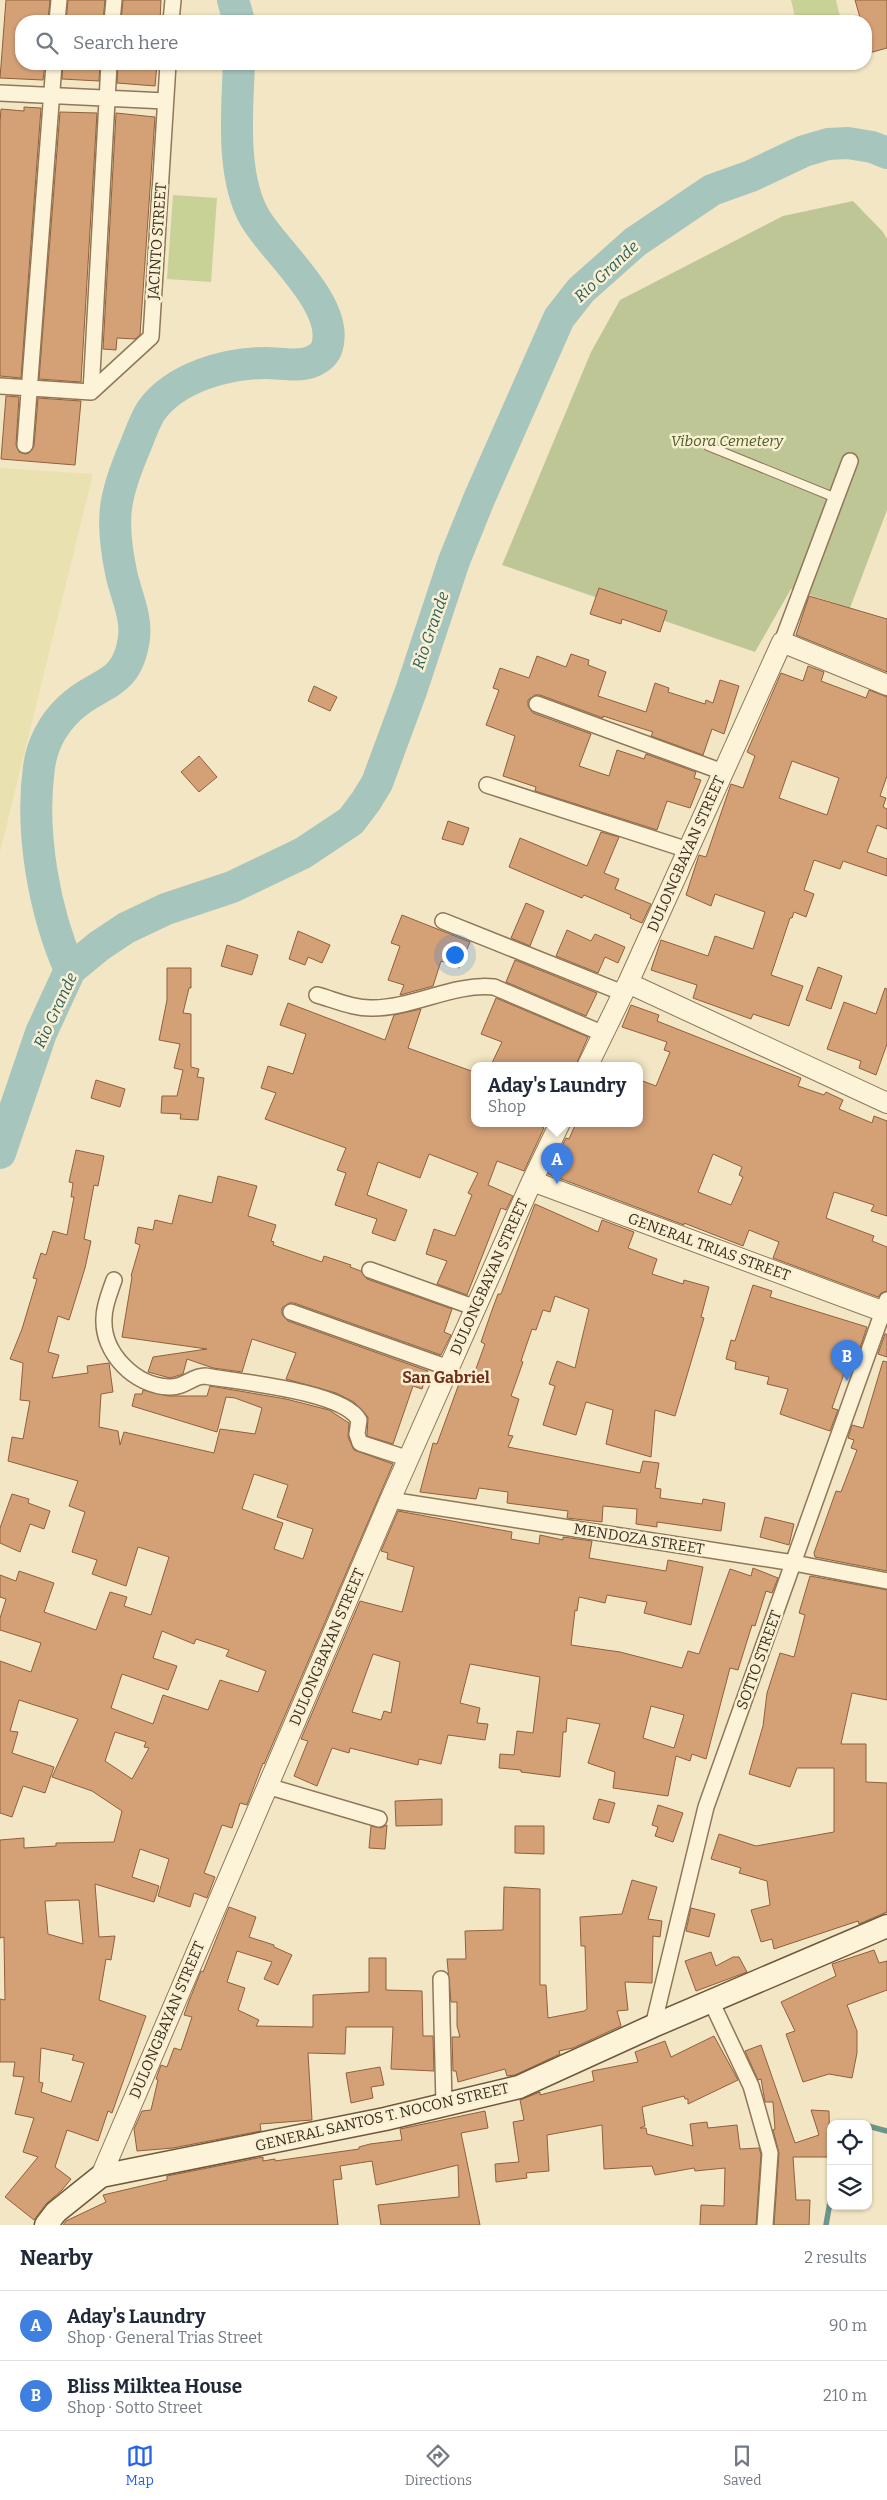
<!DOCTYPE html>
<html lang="en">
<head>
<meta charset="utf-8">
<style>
	body { margin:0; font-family:Bitter,serif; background:#f2f2f3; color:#1f2937 }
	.controls { position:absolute; right:15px; bottom:15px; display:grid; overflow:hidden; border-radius:10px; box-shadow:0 1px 4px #0004 }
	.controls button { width:45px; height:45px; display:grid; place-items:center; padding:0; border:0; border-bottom:1px solid #e0e1e3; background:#fff; color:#1f2937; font:25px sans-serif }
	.you { position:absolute; left:454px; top:954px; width:18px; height:18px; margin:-12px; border:4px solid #fff; border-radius:50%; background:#1a73e8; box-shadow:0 0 0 8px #1a73e833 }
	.badge { display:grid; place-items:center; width:32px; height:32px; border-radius:50%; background:#2563eb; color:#fff; font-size:16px; font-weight:700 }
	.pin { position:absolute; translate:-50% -41px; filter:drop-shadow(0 1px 2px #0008) }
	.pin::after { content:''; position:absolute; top:26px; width:18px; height:15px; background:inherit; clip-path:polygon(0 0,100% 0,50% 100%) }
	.popup { position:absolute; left:471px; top:1062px; width:172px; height:65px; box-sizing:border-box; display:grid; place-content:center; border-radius:10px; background:#fff; filter:drop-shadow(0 1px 4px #0005); font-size:16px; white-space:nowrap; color:#747a83 }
	.popup b { font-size:19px; color:#1f2937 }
	.popup::after { content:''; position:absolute; left:50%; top:100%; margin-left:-10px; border:10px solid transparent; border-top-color:#fff }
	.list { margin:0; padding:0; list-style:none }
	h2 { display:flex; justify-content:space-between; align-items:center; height:65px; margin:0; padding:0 20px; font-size:21px }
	h2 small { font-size:16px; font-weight:400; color:#747a83 }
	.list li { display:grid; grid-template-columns:32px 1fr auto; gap:15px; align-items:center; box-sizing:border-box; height:70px; padding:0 20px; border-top:1px solid #e0e1e3 }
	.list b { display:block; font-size:19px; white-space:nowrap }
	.list p { margin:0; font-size:16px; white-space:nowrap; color:#747a83 }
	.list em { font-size:16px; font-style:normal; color:#747a83 }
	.icon { flex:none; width:28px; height:28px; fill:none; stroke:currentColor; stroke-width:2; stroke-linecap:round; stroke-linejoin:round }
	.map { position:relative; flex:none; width:887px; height:2225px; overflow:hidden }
	.search { position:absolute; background:#fff; box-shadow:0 1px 4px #0004; left:15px; right:15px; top:15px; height:55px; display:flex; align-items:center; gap:12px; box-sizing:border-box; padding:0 18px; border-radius:20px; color:#747a83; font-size:19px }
	.sheet { height:205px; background:#fff }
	nav { display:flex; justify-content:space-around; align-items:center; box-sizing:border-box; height:70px; border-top:1px solid #e0e1e3; background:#fff; font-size:14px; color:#747a83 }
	nav a { display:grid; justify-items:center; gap:2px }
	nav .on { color:#2563eb }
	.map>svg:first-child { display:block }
</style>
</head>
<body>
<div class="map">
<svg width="887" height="2225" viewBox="0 0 887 2225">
	<rect width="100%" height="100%" fill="#f3e6c4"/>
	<path fill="#e9e2b0" d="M0,468L93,474L0,852Z"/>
	<path fill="#c9d296" d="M791,0H836L841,21H796Z
		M173,195L217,198L211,282L167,279Z"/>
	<path fill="#bfc696" d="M853,201L883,232L887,239V510L850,608L791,589L755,652L502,565L591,352L620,300L783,216Z"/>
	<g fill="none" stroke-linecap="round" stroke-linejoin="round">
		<path stroke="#6c958c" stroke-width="5.5" d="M856,2124H862
			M868,2126L887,2131
			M826,2225L831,2196"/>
		<path stroke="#a6c5bd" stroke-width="32" d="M233,0L239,21
			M70,970C44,911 30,832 39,767C42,745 53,724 69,709C97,681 127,689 134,638C137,616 125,593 121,572C110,519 114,496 135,447C140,435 144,422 151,411C175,377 227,363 266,363C280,363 298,367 311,362C318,359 325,354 327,347C340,305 274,251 255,218C231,177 237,110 239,64
			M0,1153L41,1033L70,970L99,946L126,928L166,909L232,887L303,853L351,821L366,801L377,783L411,691L454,561L479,499L559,318L581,290L635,242L712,190L751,176L804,151L828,144L848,143L872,147L887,153"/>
	</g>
	<path fill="#d4a076" stroke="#91603b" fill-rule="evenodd" d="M6,0H50L48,21H21V64H45L43,80L0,78Z
		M68,0H105L103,21H66Z
		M123,0H161L160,21H121Z
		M855,0H887V48L869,53L866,40V21H861Z
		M63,64H100L99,81L62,79Z
		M118,64H157L155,86L117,83Z
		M24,107L41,108L21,378L0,376V122L1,109L24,111Z
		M60,112L97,113L81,382L39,379Z
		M116,113L155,117L140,335L135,339L117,338L116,350L103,349Z
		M6,396L19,397L16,445L19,452L25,454L29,453L34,446L38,398L81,401L75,465L1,459Z
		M599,588L667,611L660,632L622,619L621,624L590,614Z
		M809,596L887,619V672L796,635Z
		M571,654L589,660L588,665L606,672L598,696L646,712L655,683L669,688L668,692L705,704L706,700L713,703L720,680L739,686L724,734L712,729L703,755L651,736L653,732L603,716V718L540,695H535L528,700V706L533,713L591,734L579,766L609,776L617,750L644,759L646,754L696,772L694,778L701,780L690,808L667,801L657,830L535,791L536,787L503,776L515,736L486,725L499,690L493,688L500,668L529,678L537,656L566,667Z
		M808,666L824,672L821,681L866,698L869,690L887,697V776L880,796L886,798L883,807L887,809V829L877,825L867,852L887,859V876L843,861L840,869L814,860L804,890L814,894L806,917L794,912L792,918H790L771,975L803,986L789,1026L753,1014L751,1019L693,998L697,985L651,970L661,940L708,956L715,936L753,949L765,912L715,894L711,906L686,895L699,855L706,857L731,784L743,788L755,756L747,752L781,673L803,681ZM792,761L839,778L827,815L779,798Z
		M314,686L337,697L330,711L308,701Z
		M199,756L217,777L199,792L181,772Z
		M448,821L469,828L463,845L442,839Z
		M601,832L619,837L604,873L619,879L615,889L651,904L642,923L630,918L631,915L584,895L582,898L509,867L520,838L587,866Z
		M526,903L544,911L530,946L511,938Z
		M402,915L470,942L459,968L441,961L433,986L400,995L404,985L388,980L400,946L391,943Z
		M567,930L591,941L595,934L625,947L618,963L605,957L598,973L556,956Z
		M298,931L330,945L322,963L308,957L305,965L289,959Z
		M227,945L258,955L252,975L221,966Z
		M515,960L597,993L586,1016L506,982Z
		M818,967L842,976L831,1009L806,1000Z
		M167,968H191V988H189L183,1013L191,1014V1067L199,1069L197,1077L204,1078L198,1120L180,1119L181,1114L161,1113L162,1096H177L183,1070L174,1068L180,1044L159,1040L167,1000Z
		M885,988L887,989V1044L876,1075L859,1068L861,1061L827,1049L844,1002L876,1014Z
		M496,998L588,1037L576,1065H491L502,1042L481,1034Z
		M288,1003L385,1040L394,1015L421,1009L408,1048L474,1072V1123H542L541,1126L544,1128L524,1171L497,1161L488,1185L513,1196L506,1210L501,1208L467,1295L437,1284L447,1261L426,1254L434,1229L455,1236L472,1195L468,1193L478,1173L429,1154L420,1178L378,1162L367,1195L407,1210L395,1241L372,1233L377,1219L335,1205L346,1173L337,1170L346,1148L265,1119L276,1093L261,1088L268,1066L293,1074L306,1034L280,1025Z
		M631,1005L659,1015L657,1021L801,1078L798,1086L824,1095L826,1092L843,1100L839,1109L872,1123L874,1116L887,1121V1216L871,1211L874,1205L834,1192L826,1218L874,1236L872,1241L887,1247V1291L881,1293L878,1297L773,1258L779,1242L749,1230L743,1246L684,1223V1225L548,1174L566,1138L569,1139L576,1123H640V1080L656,1086L670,1052L664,1050L667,1042L622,1027ZM713,1154L742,1167L739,1175L743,1177L731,1205L698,1192Z
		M96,1080L125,1089L120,1107L91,1098Z
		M76,1150L104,1156L98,1186L94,1185L84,1239L91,1241L85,1268L69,1320L58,1316L48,1352L59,1355L52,1378L88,1373L87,1366L109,1363L113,1392L101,1394L99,1427L118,1431L120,1445L124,1432L214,1453L220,1429L255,1434L262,1408L235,1398L226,1397L217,1432L132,1406L135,1394H142L143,1390L168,1396H207L210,1386L286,1399L329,1410L349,1423L348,1437L354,1450L393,1464L264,1764L263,1763L247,1805L240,1803L232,1828L222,1825L204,1873L215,1877L207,1898L194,1893L190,1907L158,1896L169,1859L140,1849L132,1877L159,1886L154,1902L95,1884L99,1937L115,1936L111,1960L106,1959L99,2000L146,2016L112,2113L108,2111L98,2141L67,2130L55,2167L71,2179L62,2190L46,2204L34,2220L5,2197L38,2157L23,2152L34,2118L15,2114L24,2077L13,2076L15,2062H0V1999L5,2000L4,1937L0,1938V1840L24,1838V1848L56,1846V1843L114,1842L122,1811L92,1791L52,1777L78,1719L19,1700L10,1731L18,1732L12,1753L54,1767L45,1793L23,1786L12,1817L0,1813V1661L31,1672L41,1643L0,1630V1618L6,1599L0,1597V1575L16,1581L19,1571L54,1583L44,1612L96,1630L110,1592L127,1597L124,1606L151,1615L169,1557L138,1547L126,1586L92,1574L97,1560L72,1552L85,1512L69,1506L78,1481L8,1461L12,1437L23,1439L30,1401L20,1400L23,1363L10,1359L22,1329L37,1279L33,1278L41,1253L46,1255L53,1231L67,1235L74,1197H71L73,1183L69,1182ZM254,1474L288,1485L277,1517L313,1529L303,1559L274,1549L283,1523L242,1509ZM162,1631L194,1644L196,1639L229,1650L226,1656L266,1671L258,1692L220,1680L208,1710L163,1695L153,1724L111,1708L122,1674L168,1690L177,1666L153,1658ZM115,1732L146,1742L144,1747L149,1748L132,1779L105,1761ZM79,1900L83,1944L48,1934L45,1901ZM41,2048L74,2055L72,2060L84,2063L71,2102L41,2092L43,2083L39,2082Z
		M218,1176L257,1186L248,1216L276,1225L271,1241L274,1242L273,1245L322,1262L324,1256L351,1265L350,1267L361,1271L367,1279L452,1309L444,1332L451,1335L441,1355L294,1303H289L282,1308V1314L288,1321L428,1371L422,1389L413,1386L393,1444L367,1436L368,1417L354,1402L336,1393L286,1379L296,1353L252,1339L242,1372L213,1368L187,1359L183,1374L170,1378L148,1372L153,1357L207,1349L122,1337L132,1277L131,1276L140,1245L135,1243L138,1227L153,1230L155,1220L172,1224L179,1195L212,1203Z
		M535,1204L598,1232L602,1220L634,1232L628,1248L657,1259L652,1274L683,1284L684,1280L709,1287L701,1317L704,1318L675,1416L655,1410L651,1457L606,1444L613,1410L586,1402L576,1435L543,1425L555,1386L549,1384L557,1361L575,1368L589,1309L555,1296L550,1312L543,1310L536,1330L532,1329L521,1361L523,1362L511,1396L519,1399L508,1435L513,1436L508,1447L640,1473L643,1461L659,1463L655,1488L661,1489L660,1498L702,1504L703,1499L725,1503L721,1531L657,1522V1527L636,1524L637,1509L603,1506L602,1522L567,1518L568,1511L507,1503L508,1492L479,1488L476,1499L420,1492L433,1443L437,1444L460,1381L470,1385L485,1344L481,1342L491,1313L498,1294H501Z
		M753,1285L772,1291L770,1297L867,1327L860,1348L857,1347L849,1369L846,1368L832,1408L838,1410L830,1431L780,1414L788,1389L767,1384L769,1377L735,1369L736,1362L726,1359L731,1340L735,1341Z
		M885,1334H887V1357L878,1354Z
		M883,1361L887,1362V1571L815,1557L814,1553L836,1491L841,1492L857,1450L851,1448L854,1440L848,1438L852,1425L863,1428Z
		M12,1494L29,1499L28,1503L50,1511L44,1529L30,1524L20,1552L0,1543V1528Z
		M398,1511L512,1532L511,1539L539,1544L540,1535L563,1540V1537L592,1541L589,1558L666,1571L668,1560L703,1567L691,1625L644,1613L647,1602L607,1595L605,1603L579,1597L577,1611L575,1610L571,1645L620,1652L682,1668L688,1651L699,1654L730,1569L751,1576L753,1568L778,1578L772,1593L766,1591L755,1626L752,1625L738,1670L730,1668L706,1759L692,1754L690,1761L676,1756L668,1796L613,1788L615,1772L588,1763L600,1724L567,1718L566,1732H563L560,1777L521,1772V1770L499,1768L500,1754L514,1755L517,1731L533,1733L540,1677L470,1664L460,1703L480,1708L477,1723L488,1724L485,1740L448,1735L441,1764L419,1759L418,1765L350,1748L349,1753L332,1748L317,1786L294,1776L308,1741L301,1739L360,1601L402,1612L414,1567L387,1559L388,1553L381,1551ZM373,1654L400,1662L391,1713L384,1711L381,1720L352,1712ZM651,1706L684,1715L674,1748L643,1738Z
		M765,1517L794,1524L789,1545L760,1537Z
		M810,1576L887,1590V1700L852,1693L841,1744H866V1782L887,1783V1912L859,1924L858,1921L774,1949L772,1939L761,1942L751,1910L770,1905L767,1881L739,1873L741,1868L711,1859L719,1834L756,1846L834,1832V1768H797L790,1787L749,1774L763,1726L767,1693L780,1653L794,1657L805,1615L799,1613Z
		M442,1799V1825L396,1826L395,1801Z
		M599,1799L615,1803L609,1823L593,1819Z
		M658,1805L683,1813L673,1842L655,1836L658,1827L652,1825Z
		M387,1825L385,1849L369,1848L371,1826L381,1828Z
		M515,1826H544V1854L515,1853Z
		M632,1880L657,1887L648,1919L662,1921L660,1937L653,1936L652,1983L625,1982L628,2010L617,2011L621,2026L573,2048L559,2051L560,2054L515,2075L507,2076L505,2069L458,2082L456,2071H453L452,2037H460L457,2026V2002H451L447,1959H466L465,1931L503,1930L504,1887L540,1889V1985H546L548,2018L584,2011L587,2009L585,1946H581L580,1917L622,1914Z
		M229,1907L256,1917L249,1937L274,1945V1947L292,1955L278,1985L264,1979L272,1962L237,1951L227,1982L245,1988L238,2010L259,2020L256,2026L313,2027V1995L369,1992V1958H386V1990L422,1991L423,2036H433L434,2071L391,2069L393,2027H346L345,2054L308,2053L312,2120L260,2124L261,2131L173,2148L137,2151L134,2129L142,2111L151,2110L158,2080L156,2079L161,2065L167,2067L174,2048L181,2050L192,2017L184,2015L189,2001L201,1971L203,1972Z
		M691,1908L715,1914L709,1937L686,1931Z
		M874,1950L879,1963L887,1961V1990L847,2005L857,2031V2053L852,2078L829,2074L803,2082L786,2034L795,2031L781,2002L836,1976L832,1964Z
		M711,1952L716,1966L733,1957H739L747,1972L696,1991L685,1961Z
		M714,2036L738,2080L688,2104V2099H685L684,2096L642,2107L645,2126L640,2128H646L647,2134L693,2146L690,2124L707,2122L708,2128L737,2125L740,2149L759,2148L761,2154L756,2225H700L701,2205L724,2206L725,2168L695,2171L694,2168L655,2175L652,2166L604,2169L602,2125L547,2135L549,2171L526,2173L527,2178L496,2182L495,2164L519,2162L513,2122L524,2120L520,2100L540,2092V2095L594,2081L592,2071L638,2062L635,2052L665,2041L671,2057Z
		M761,2045L795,2143L819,2135L811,2110L829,2111L830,2157H793L796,2200H810L809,2225H774L779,2153L773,2130L775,2129L773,2102H765L761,2079L758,2080L745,2051Z
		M380,2067L384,2085L371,2087L373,2098L351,2103L346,2073Z
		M485,2111L488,2128L461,2133L480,2225H381L378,2205L459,2197L458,2165L376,2185L372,2161L340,2166L342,2179L333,2180L338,2225H63L66,2221L106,2202L103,2195L167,2180V2176L263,2157V2161L275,2159V2161L359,2149V2147L370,2144L402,2140L400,2129Z"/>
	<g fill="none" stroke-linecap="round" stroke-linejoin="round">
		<g stroke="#8f7758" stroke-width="10">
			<path id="service" d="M708,446L836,498"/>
		</g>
		<g stroke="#8f7758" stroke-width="18">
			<path id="minor" d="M57,21L59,0
				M112,21L114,0
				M171,21L173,0
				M0,93L165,101
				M0,386L91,392
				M91,392L151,337L168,64
				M91,392L109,64
				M25,445L54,64
				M782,642L850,461
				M537,704L723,772
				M487,785L688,850
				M443,921L623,993
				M317,995C335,1000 355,1009 373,1008C413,1008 453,983 494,987L604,1034
				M370,1270L476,1308
				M114,1280C110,1292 104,1305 104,1318C102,1353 135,1386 169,1387C184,1388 192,1376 205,1376C238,1382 343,1391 359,1420L357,1434L360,1443L409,1459
				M291,1312L449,1368
				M390,1500L794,1563L887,1581
				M267,1786L379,1819
				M441,1979L444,2105
				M711,2001L751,2086L770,2153L765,2225
				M653,2026L706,1807L887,1300"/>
		</g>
		<g stroke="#8f7758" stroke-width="22">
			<path id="tertiary" d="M628,983L887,1103
				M588,1065L628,983L782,642L887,685
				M532,1181L887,1313
				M101,2176L390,1500L532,1181L560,1123"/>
		</g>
		<g stroke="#71583b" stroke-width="25">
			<path id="secondary" d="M46,2225L56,2212L101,2176L385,2119L519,2087L653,2026L887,1926"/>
		</g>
		<use href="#service" stroke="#fcf3d8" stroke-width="8"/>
		<use href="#minor" stroke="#fcf3d8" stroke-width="15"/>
		<use href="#tertiary" stroke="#fcf3d8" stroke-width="20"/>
		<use href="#secondary" stroke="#fcf3d8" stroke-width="22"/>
	</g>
	<g text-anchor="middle" stroke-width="5" stroke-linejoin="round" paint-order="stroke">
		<g font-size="15" fill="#3e2e1d" stroke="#f9f0d4">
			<text transform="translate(157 241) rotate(-86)" y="5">JACINTO STREET</text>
			<text transform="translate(686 854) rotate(-66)" y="5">DULONGBAYAN STREET</text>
			<text transform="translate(709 1247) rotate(20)" y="5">GENERAL TRIAS STREET</text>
			<text transform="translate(489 1277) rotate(-66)" y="5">DULONGBAYAN STREET</text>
			<text transform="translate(639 1539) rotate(9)" y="5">MENDOZA STREET</text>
			<text transform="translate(327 1647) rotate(-67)" y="5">DULONGBAYAN STREET</text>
			<text transform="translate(759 1660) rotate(-70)" y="5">SOTTO STREET</text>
			<text transform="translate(167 2020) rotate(-67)" y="5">DULONGBAYAN STREET</text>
			<text transform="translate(382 2117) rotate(-13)" y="5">GENERAL SANTOS T. NOCON STREET</text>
		</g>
		<g font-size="15" font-style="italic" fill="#4c5c22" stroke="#f9f0d4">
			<text x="727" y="446">Vibora Cemetery</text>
		</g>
		<g font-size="16" font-style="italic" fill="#2b5f5e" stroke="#f9f0d4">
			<text transform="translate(606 271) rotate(-43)" y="6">Rio Grande</text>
			<text transform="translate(430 630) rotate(-71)" y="6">Rio Grande</text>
			<text transform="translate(55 1010) rotate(-65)" y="6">Rio Grande</text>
		</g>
		<g font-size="16" font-weight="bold" fill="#6f2d18" stroke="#f9f0d4">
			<text x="446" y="1383">San Gabriel</text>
		</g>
	</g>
</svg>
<div class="controls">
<button><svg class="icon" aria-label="locate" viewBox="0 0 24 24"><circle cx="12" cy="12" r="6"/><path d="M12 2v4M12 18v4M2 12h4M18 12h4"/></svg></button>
<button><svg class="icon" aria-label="layers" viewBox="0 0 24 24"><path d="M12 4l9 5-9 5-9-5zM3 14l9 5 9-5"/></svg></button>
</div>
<div class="you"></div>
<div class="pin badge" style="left:557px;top:1184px;background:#3f7fe0">A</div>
<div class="popup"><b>Aday's Laundry</b>Shop</div>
<div class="pin badge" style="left:847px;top:1381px;background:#3f7fe0">B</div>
<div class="search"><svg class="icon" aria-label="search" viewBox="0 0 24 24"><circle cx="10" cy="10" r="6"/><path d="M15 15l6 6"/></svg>Search here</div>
</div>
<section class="sheet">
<h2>Nearby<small>2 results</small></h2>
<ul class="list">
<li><span class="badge" style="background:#3f7fe0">A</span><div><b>Aday's Laundry</b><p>Shop · General Trias Street</p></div><em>90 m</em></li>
<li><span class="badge" style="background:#3f7fe0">B</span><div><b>Bliss Milktea House</b><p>Shop · Sotto Street</p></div><em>210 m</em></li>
</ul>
</section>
<nav>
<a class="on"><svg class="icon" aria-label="map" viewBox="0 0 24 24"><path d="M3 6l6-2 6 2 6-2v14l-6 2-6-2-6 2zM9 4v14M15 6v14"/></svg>Map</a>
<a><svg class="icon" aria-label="directions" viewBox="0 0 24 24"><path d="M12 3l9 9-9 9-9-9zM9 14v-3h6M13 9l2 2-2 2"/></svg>Directions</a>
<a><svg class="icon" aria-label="saved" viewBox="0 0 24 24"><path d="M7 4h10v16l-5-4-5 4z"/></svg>Saved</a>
</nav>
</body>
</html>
